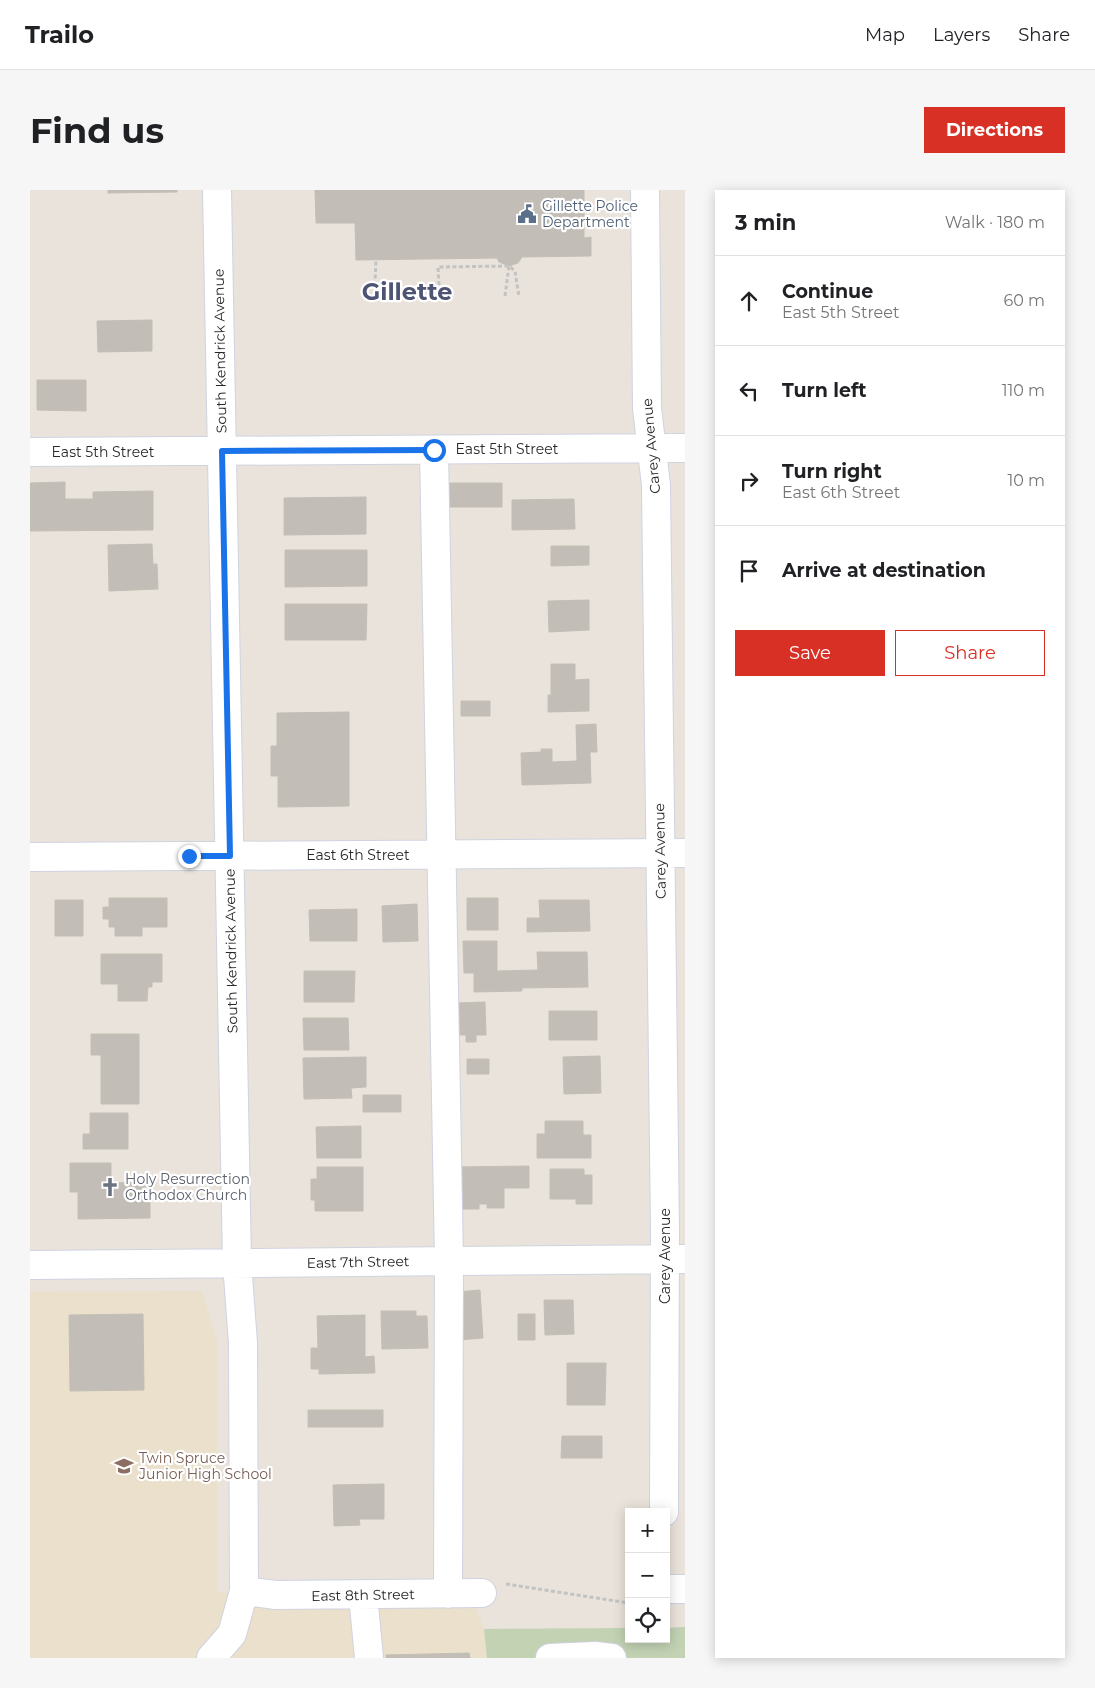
<!DOCTYPE html>
<html lang="en">
<head>
<meta charset="utf-8">
<style>
	body { margin:0; font-family:Montserrat,sans-serif; background:#f6f6f6; color:#202124 }
	.controls { position:absolute; right:15px; bottom:15px; display:grid; overflow:hidden; border-radius:0px; box-shadow:0 2px 12px #0003 }
	.controls button { width:45px; height:45px; display:grid; place-items:center; padding:0; border:0; border-bottom:1px solid #e0e0e0; background:#fff; color:#202124; font:25px sans-serif }
	.stop { position:absolute; width:15px; height:15px; margin:-11px; border:4px solid #1a73e8; border-radius:50%; background:#fff }
	.stop.end { background:#1a73e8; border-color:#fff; box-shadow:0 1px 5px #0008 }
	.list { margin:0; padding:0; list-style:none }
	h2 { display:flex; justify-content:space-between; align-items:center; height:65px; margin:0; padding:0 20px; font-size:21px }
	h2 small { font-size:16px; font-weight:400; color:#757577 }
	.list li { display:grid; grid-template-columns:32px 1fr auto; gap:15px; align-items:center; box-sizing:border-box; height:90px; padding:0 20px; border-top:1px solid #e0e0e0 }
	.list b { display:block; font-size:19px; white-space:nowrap }
	.list p { margin:0; font-size:16px; white-space:nowrap; color:#757577 }
	.list em { font-size:16px; font-style:normal; color:#757577 }
	.actions { display:flex; gap:10px; padding:15px 20px }
	.actions a { flex:1; padding:11px 0; border:1px solid #d93025; border-radius:0px; text-align:center; font-size:18px; color:#d93025 }
	.actions .main { background:#d93025; color:#fff }
	.icon { flex:none; width:28px; height:28px; fill:none; stroke:currentColor; stroke-width:2; stroke-linecap:round; stroke-linejoin:round }
	.map { position:relative; flex:none; width:655px; height:1468px; overflow:hidden; border-radius:0px }
	header { display:flex; align-items:center; gap:30px; box-sizing:border-box; height:70px; padding:0 25px; background:#fff; border-bottom:1px solid #e0e0e0 }
	header strong { font-size:24px }
	nav { display:flex; gap:28px; margin-inline-start:auto; font-size:18px }
	.intro { display:flex; align-items:center; justify-content:space-between; box-sizing:border-box; height:120px; padding:0 30px }
	h1 { margin:0; font-size:35px }
	.button { padding:12px 22px; border-radius:0px; background:#d93025; color:#fff; font-size:18px; font-weight:700 }
	main { display:flex; gap:30px; padding:0 30px }
	aside { flex:1; background:#fff; border-radius:0px; box-shadow:0 2px 12px #0003 }
	.map>svg:first-child { display:block }
</style>
</head>
<body>
<header>
<strong>Trailo</strong>
<nav><a>Map</a><a>Layers</a><a>Share</a></nav>
</header>
<div class="intro"><h1>Find us</h1><a class="button">Directions</a></div>
<main>
<div class="map">
<svg width="655" height="1468" viewBox="0 0 655 1468">
	<rect width="100%" height="100%" fill="#e9e3db"/>
	<path fill="#eae0cb" d="M172,1101L187,1151V1402L240,1408L441,1405L454,1439L457,1468H0V1102Z"/>
	<path fill="#c2d2b3" d="M655,1437V1468H457L454,1439L599,1438V1449H636V1438Z"/>
	<path fill="#c2bdb6" stroke="#c4bfb5" d="M78,0H147V2L78,3Z
		M285,0H554V48L561,47V66L492,67L488,73L479,76L469,72L467,68L326,70L325,33H286Z
		M122,130V161L68,162L67,131Z
		M7,190H56V221L7,220Z
		M35,292V309H63V302L123,301V340L0,341V293Z
		M414,293H472V317H415Z
		M336,307V344L254,345V308Z
		M544,309L545,339L482,340V310Z
		M122,354L123,374H127L128,399L79,401L78,355Z
		M521,356H559V375L521,376Z
		M255,360H337V396L255,397Z
		M559,410V440L519,442L518,411Z
		M255,414H337L336,450H255Z
		M521,474H545V490L559,489V521L518,522V505H521Z
		M431,511H460V526H431Z
		M319,522V616L248,617V586H241V556H247V523Z
		M566,534L567,562H560L561,593L492,595L491,563L511,562V559H522V572L547,571L546,535Z
		M79,708H137V737H112V746H85V737H79V729H73V717H79Z
		M437,708H468V740H437Z
		M25,710H53V746H25Z
		M509,710H559L560,741L497,742V728H510Z
		M387,714L388,751L353,752L352,716Z
		M327,719V751H280L279,720Z
		M433,751H467V781L508,780L507,762H557L558,797L492,798V801L444,802V783H434Z
		M71,764H132V792H122V797H118L117,811H88V794H71Z
		M274,781H325L324,812H274Z
		M455,812L456,845H446V852H436V845H428L427,813Z
		M519,821H567V850H519Z
		M273,828H318L319,860H274Z
		M61,844H109V914H71V865H61Z
		M570,866L571,903L534,904L533,867Z
		M336,867V897L321,898L322,908L274,909L273,868Z
		M437,869H459V884H437Z
		M333,905H371V922H333Z
		M60,923H98V959H53V944H60Z
		M515,931H553V945H561V968H507V944H515Z
		M331,936V968H287L286,937Z
		M40,973H81V993L120,992V1028L48,1029V1002H40Z
		M499,976V998H474V1018H457V1014H449V1019H424L423,977Z
		M287,977H333V1021H285V1010H281V989H287Z
		M520,979H554V985H562V1014H546V1009H520Z
		M450,1100L453,1148L429,1150L426,1102Z
		M514,1110H543L544,1144L515,1145Z
		M351,1121H386V1126H397L398,1158L352,1159Z
		M113,1124L114,1200L40,1201L39,1125Z
		M488,1124H505V1150H488Z
		M335,1125V1167L344,1166L345,1183L289,1184V1179H281V1158H288L287,1126Z
		M537,1173H576L575,1215H537Z
		M278,1220H353V1237H278Z
		M532,1246H572V1268H531Z
		M354,1294V1329H329L330,1335L304,1336L303,1295Z
		M439,1463L440,1468H356V1465Z"/>
	<g fill="none" stroke-linecap="round" stroke-linejoin="round">
		<g stroke="#d0d3e0" stroke-width="30">
			<path id="minor" d="M615,0L617,218L626,295L635,1041L634,1322
				M404,260L419,1071L418,1404
				M0,262L655,258
				M0,667L655,663
				M0,1075L655,1069
				M636,1399H655
				M214,1401L246,1405L452,1403
				M333,1405L339,1468
				M181,1468L202,1444L214,1401L213,1153L207,1073L187,0
				M520,1468L565,1466L582,1468"/>
		</g>
		<path stroke="#c3c3c3" stroke-width="3" stroke-dasharray="4 2.5" stroke-linecap="butt" d="M345,95L346,69
			M409,95L408,77L479,76L485,81L489,107
			M475,106L479,76
			M476,1394L599,1413"/>
		<use href="#minor" stroke="#fff" stroke-width="28"/>
	</g>
	<g fill="none" stroke-linecap="round" stroke-linejoin="round">
		<path stroke="#1a73e8" stroke-width="6" d="M159,666H200L192,261L404,260"/>
	</g>
	<defs>
		<g id="civic-bare" transform="scale(1.5)"><path d="M-.6-6.5H3V-4.5H.6V-3L4-1V1h2V6H-6V1h2V-1L-.6-3ZM-1.2 2.5V6h2.4V2.5Z" fill="#5c6f8a" stroke="#fff" stroke-width="2.5" paint-order="stroke"/></g>
		<g id="church-bare" transform="scale(1.5)"><path d="M-1.2-6h2.4v3.5h3.3v2.4h-3.3V6h-2.4V-.1h-3.3v-2.4h3.3Z" fill="#6b7280" stroke="#fff" stroke-width="2.5" paint-order="stroke"/></g>
		<g id="school-bare" transform="scale(1.5)"><path d="M0-5L7-2L0 1L-7-2ZM-4 1L0 2.5L4 1V4Q0 6-4 4Z" fill="#8d6e63" stroke="#fff" stroke-width="2.5" paint-order="stroke"/></g>
	</defs>
	<g fill-rule="evenodd">
		<use href="#civic-bare" x="497" y="24"/>
		<use href="#church-bare" x="80" y="997"/>
		<use href="#school-bare" x="94" y="1276"/>
	</g>
	<g text-anchor="middle" stroke-width="4.5" stroke-linejoin="round" paint-order="stroke">
		<g font-size="14" fill="#4e5e75" stroke="#fff" text-anchor="start">
			<text x="512" y="21">Gillette Police<tspan x="512" dy="16">Department</tspan></text>
		</g>
		<g font-size="14" fill="#282828" stroke="#fff">
			<text transform="translate(190 161) rotate(-91)" y="5">South Kendrick Avenue</text>
			<text transform="translate(621 256) rotate(-95)" y="5">Carey Avenue</text>
			<text x="477" y="264">East 5th Street</text>
			<text x="73" y="267">East 5th Street</text>
			<text transform="translate(630 661) rotate(-91)" y="5">Carey Avenue</text>
			<text x="328" y="670">East 6th Street</text>
			<text transform="translate(201 761) rotate(-91)" y="5">South Kendrick Avenue</text>
			<text transform="translate(635 1066) rotate(-90)" y="5">Carey Avenue</text>
			<text transform="translate(328 1072) rotate(-1)" y="5">East 7th Street</text>
			<text transform="translate(333 1405) rotate(-1)" y="5">East 8th Street</text>
		</g>
		<g font-size="14" fill="#5b616d" stroke="#fff" text-anchor="start">
			<text x="95" y="994">Holy Resurrection<tspan x="95" dy="16">Orthodox Church</tspan></text>
		</g>
		<g font-size="14" fill="#785e54" stroke="#fff" text-anchor="start">
			<text x="109" y="1273">Twin Spruce<tspan x="109" dy="16">Junior High School</tspan></text>
		</g>
		<g font-size="24" font-weight="bold" fill="#4d5474" stroke="#fff">
			<text x="377" y="110">Gillette</text>
		</g>
	</g>
</svg>
<div class="controls">
<button>+</button>
<button>−</button>
<button><svg class="icon" aria-label="locate" viewBox="0 0 24 24"><circle cx="12" cy="12" r="6"/><path d="M12 2v4M12 18v4M2 12h4M18 12h4"/></svg></button>
</div>
<div class="stop" style="left:404px;top:260px"></div>
<div class="stop end" style="left:159px;top:666px"></div>
</div>
<aside>
<h2>3 min<small>Walk · 180 m</small></h2>
<ul class="list">
<li><svg class="icon" aria-label="ahead" viewBox="0 0 24 24"><path d="M12 20V5M6 11l6-6 6 6"/></svg><div><b>Continue</b><p>East 5th Street</p></div><em>60 m</em></li>
<li><svg class="icon" aria-label="left" viewBox="0 0 24 24"><path d="M17 20v-9H6M10 6l-5 5 5 5"/></svg><div><b>Turn left</b></div><em>110 m</em></li>
<li><svg class="icon" aria-label="right" viewBox="0 0 24 24"><path d="M7 20v-9h11M14 6l5 5-5 5"/></svg><div><b>Turn right</b><p>East 6th Street</p></div><em>10 m</em></li>
<li><svg class="icon" aria-label="arrive" viewBox="0 0 24 24"><path d="M6 21V4h12l-3 4 3 4H6"/></svg><div><b>Arrive at destination</b></div></li>
</ul>
<div class="actions"><a class="main">Save</a><a>Share</a></div>
</aside>
</main>
</body>
</html>
